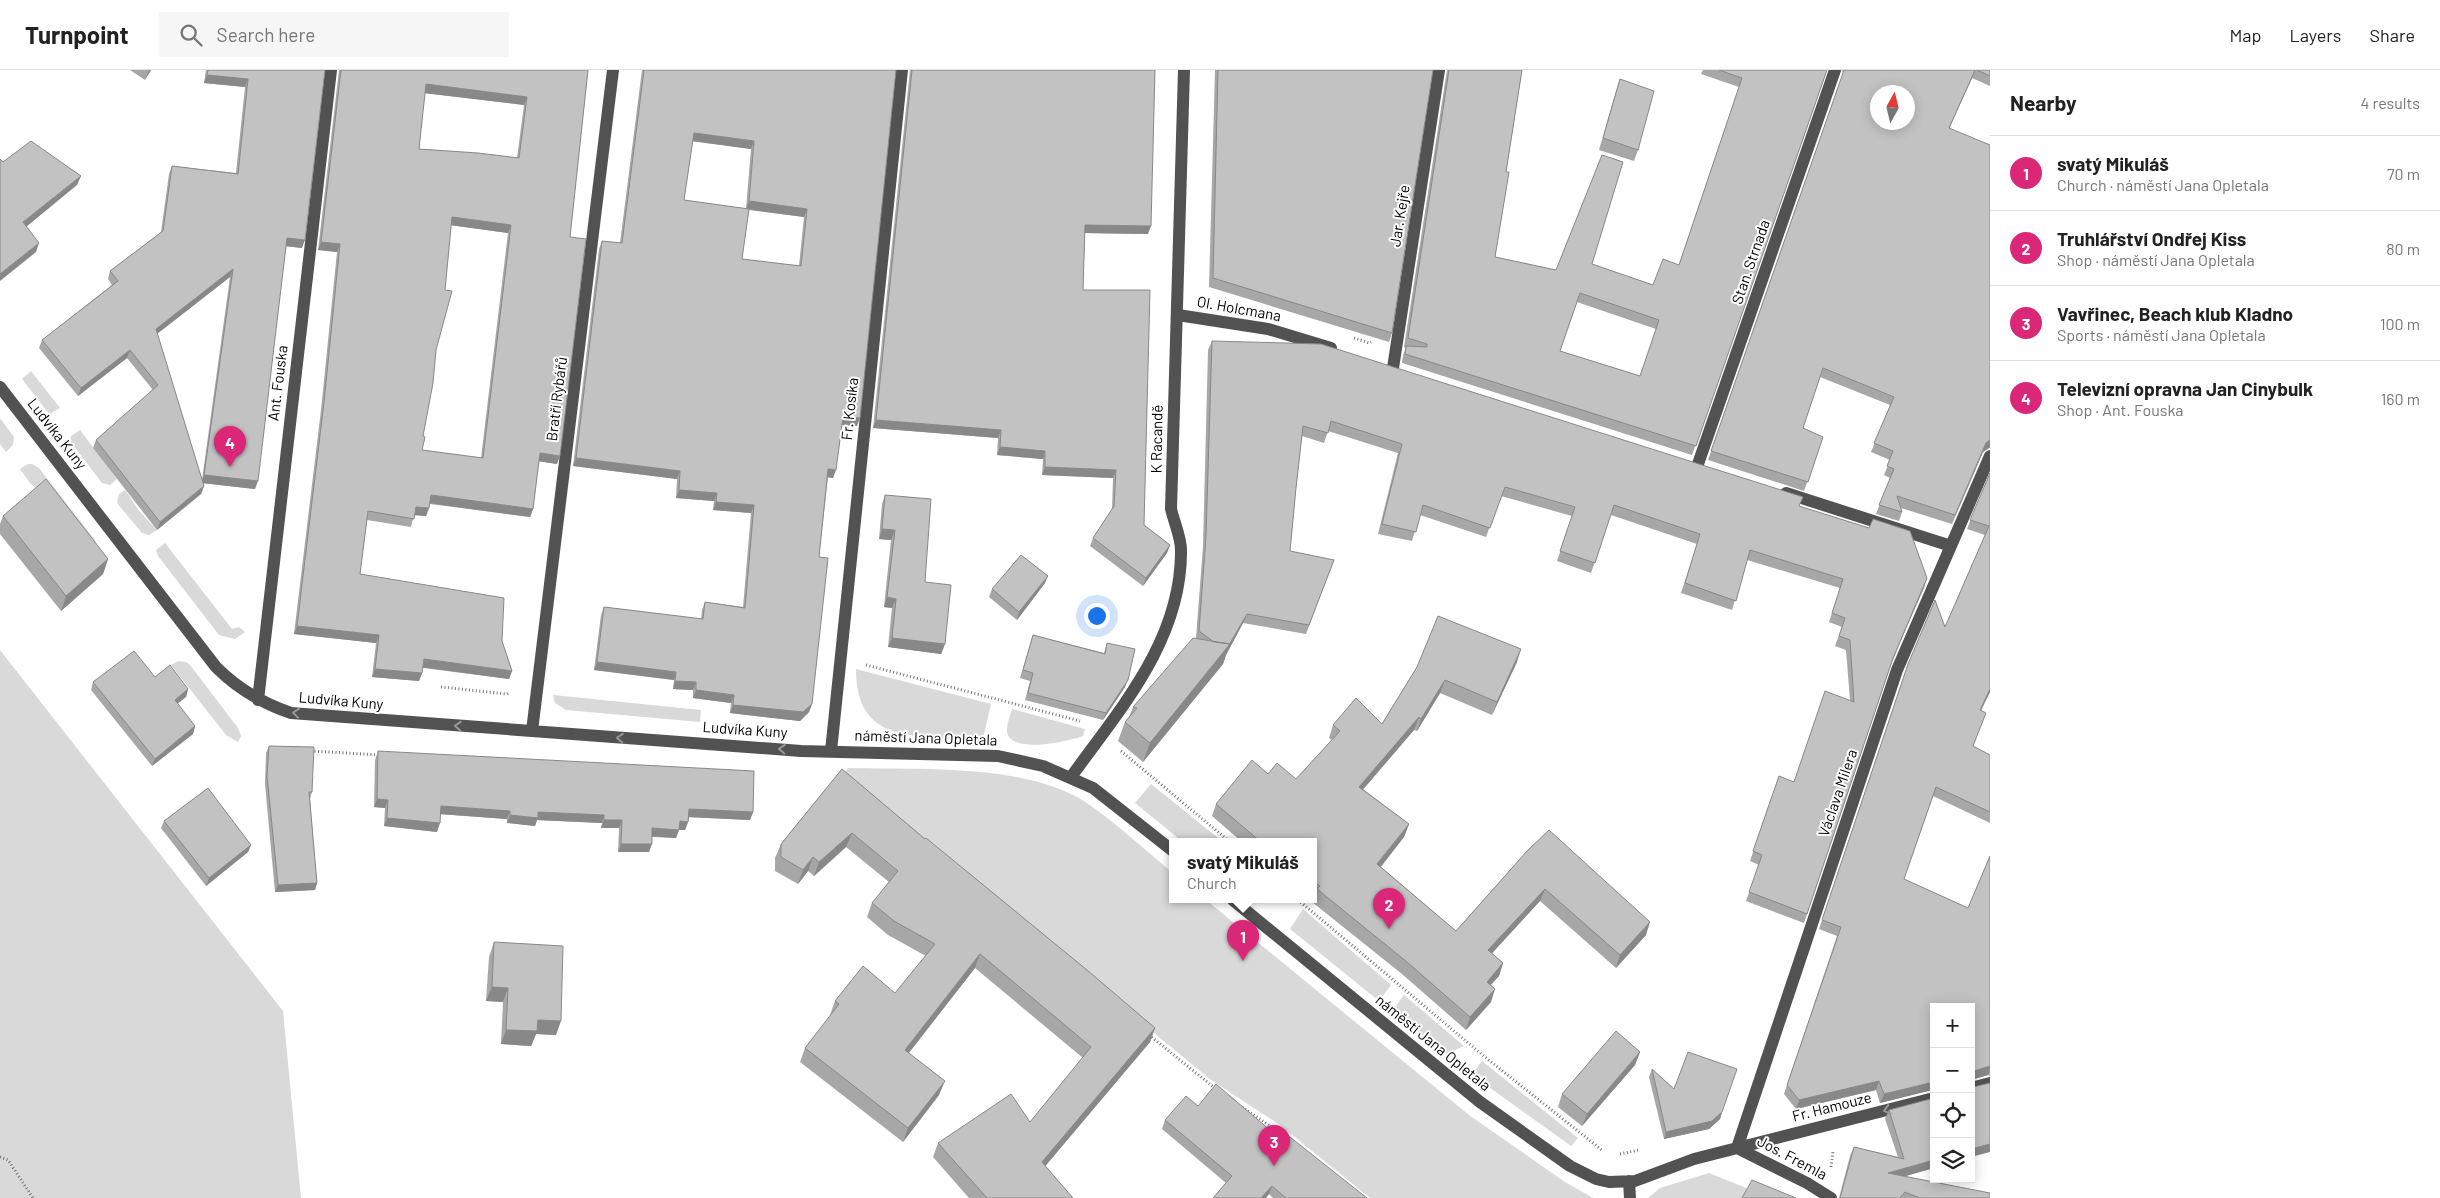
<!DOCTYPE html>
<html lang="en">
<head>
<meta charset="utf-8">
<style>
	body { margin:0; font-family:Barlow,sans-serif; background:#f6f6f6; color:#222 }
	.controls { position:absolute; right:15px; bottom:15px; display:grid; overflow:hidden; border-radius:0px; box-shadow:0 2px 12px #0003 }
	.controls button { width:45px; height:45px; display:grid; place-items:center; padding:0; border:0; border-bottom:1px solid #e0e0e0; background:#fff; color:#222; font:25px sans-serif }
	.compass { position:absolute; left:1870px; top:15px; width:45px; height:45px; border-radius:50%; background:#fff; box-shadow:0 2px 12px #0003; rotate:8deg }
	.you { position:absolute; left:1096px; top:545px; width:18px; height:18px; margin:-12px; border:4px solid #fff; border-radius:50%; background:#1a73e8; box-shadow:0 0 0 8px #1a73e833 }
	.badge { display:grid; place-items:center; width:32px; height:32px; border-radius:50%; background:#db2777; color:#fff; font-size:16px; font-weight:700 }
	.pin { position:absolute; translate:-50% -41px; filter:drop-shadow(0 1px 2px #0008) }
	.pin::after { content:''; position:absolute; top:26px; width:18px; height:15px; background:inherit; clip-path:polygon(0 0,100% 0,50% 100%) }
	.popup { position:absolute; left:1169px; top:768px; width:148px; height:65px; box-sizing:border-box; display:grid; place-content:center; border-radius:0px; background:#fff; filter:drop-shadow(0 1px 4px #0005); font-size:16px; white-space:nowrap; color:#767676 }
	.popup b { font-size:19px; color:#222 }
	.popup::after { content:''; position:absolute; left:50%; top:100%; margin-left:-10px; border:10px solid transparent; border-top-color:#fff }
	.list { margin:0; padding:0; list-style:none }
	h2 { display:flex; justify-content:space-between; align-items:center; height:65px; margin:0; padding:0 20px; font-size:21px }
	h2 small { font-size:16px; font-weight:400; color:#767676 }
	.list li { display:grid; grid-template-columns:32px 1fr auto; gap:15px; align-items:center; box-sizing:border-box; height:75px; padding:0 20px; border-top:1px solid #e0e0e0 }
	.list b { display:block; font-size:19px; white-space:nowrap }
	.list p { margin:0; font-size:16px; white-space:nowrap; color:#767676 }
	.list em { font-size:16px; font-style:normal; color:#767676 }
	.icon { flex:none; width:28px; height:28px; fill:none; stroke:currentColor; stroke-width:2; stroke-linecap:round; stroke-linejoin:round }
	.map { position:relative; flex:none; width:1990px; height:1128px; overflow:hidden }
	header { display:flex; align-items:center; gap:30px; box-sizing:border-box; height:70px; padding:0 25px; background:#fff; border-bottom:1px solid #e0e0e0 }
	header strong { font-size:24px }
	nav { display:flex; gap:28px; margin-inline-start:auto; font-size:18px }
	.search { width:350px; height:45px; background:#f6f6f6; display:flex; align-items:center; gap:12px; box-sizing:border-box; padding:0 18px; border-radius:0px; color:#767676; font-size:19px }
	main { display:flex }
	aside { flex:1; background:#fff }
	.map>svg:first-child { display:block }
</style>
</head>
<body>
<header>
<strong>Turnpoint</strong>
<div class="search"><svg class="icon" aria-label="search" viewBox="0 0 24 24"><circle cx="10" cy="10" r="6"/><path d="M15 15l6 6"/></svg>Search here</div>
<nav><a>Map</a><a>Layers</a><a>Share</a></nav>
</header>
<main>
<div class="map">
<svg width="1990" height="1128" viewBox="0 0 1990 1128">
	<rect width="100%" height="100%" fill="#fff"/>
	<path fill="#d9d9d9" d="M31,301L60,338L50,344L46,340L22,309Z
		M0,348L14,367L13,375L6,382L0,374Z
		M80,360L117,409L110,415L102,413L70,371L71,366Z
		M28,394H32L39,398L95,470L97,478L30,413L20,399Z
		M125,420L140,442L157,460L149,465L142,463L117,433L119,424Z
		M165,473L232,559L239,557L245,562L235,569L219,565L158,486L156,480Z
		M0,580L283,941L301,1128H0Z
		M178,591L186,592L190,595L238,658L241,666L238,672L226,665L171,595Z
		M856,599L991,634L984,664C974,673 959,669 946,668C895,666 856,661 856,599Z
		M553,625L701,640L700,652L566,640L555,633Z
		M1012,639L1085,659L1083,666C1069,671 1011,685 1007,662C1006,656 1010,646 1012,639Z
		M848,698C918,700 1028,693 1087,733C1117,754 1145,780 1173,803V830H1206L1469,1045L1565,1112L1593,1128H1370L1280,1055L1211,1010L843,706Z
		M1151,714L1223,772H1183L1135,733Z
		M1303,839L1391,915L1379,931L1290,859Z
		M1404,925L1464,976L1446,984L1392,941Z
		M1482,991L1578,1068L1571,1076L1472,1005Z
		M1709,1103L1749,1119L1744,1128H1648L1660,1118Z"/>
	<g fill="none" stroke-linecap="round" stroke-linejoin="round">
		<path stroke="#747474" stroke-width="3" stroke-dasharray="1 2.5" stroke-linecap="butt" d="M1354,268L1369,273L1371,272
			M866,595L1080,651
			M441,617L507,624L510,622
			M311,681L380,685
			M1121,681L1230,772
			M1298,830L1485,987L1603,1081
			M1149,965L1216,1019
			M1242,1037L1276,1060
			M1620,1084L1639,1080
			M0,1087L8,1090L33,1128
			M1831,1097L1833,1081"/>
		<path stroke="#525252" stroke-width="12" d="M1178,245L1268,259L1331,278
			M1393,298L1439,0
			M0,317L216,597C238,619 261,633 291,643L801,681L998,686L1043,696L1093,718L1173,781
			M1698,394L1835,0
			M1786,423L1951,476
			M258,630L331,0
			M532,661L613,0
			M831,681L902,0
			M1071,707C1120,639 1182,570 1181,480C1181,467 1174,452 1171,439L1184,0
			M1233,830L1480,1032L1570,1096L1596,1109L1609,1112L1635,1111L1694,1089L1934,1028
			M1971,1018L1990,1013
			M1737,1078L1897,600L1990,386
			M1737,1078L1807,1113L1831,1128
			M1629,1111L1630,1128"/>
	</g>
	<path fill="#a7a7a7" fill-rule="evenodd" d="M130,0H151L145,10Z
		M206,0H325L302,178L286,176L255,419L203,413L204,416L201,424L157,460L93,378L96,370L153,320L127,288L78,326L39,278L42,270L112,215L108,209L110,201L161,162L169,104L172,96L236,103L245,17L204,13ZM230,207L202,410L157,264Z
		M339,0H588L570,167L557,394L539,391L533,439L530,447L430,434L426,446L414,445L411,457L367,450L360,504L502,571L512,601L509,609L423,598L422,603L419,611L372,607L376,573L294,564L321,340L337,182L318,180ZM425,23L524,35L517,88L419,79ZM451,155L508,163L481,388L422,380L423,366Z
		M642,0H896L857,356L842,355L833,408L828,407L819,487L812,634L809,642L800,651L730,643L731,633L693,628V620L673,619L674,610L594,600L601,545L604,537L701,549L702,540L705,532L743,537L751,443L713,440L714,431L676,428L677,409L573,396L599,179L602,171L620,173ZM692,71L751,79L746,139L684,130ZM749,140L804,147L799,196L742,189Z
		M910,0H1155L1148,164L1085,163L1083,220L1144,455L1170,475L1167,483L1143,516L1090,476L1093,468L1112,440L1113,408L1042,405L1043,389L997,385L998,368L873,358Z
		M1215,0H1433L1392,263L1389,272L1209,217Z
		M1447,0H1522L1506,102L1495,187L1556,200L1592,194L1653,215L1679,195L1739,17L1701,4L1703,0H1827L1692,385L1402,293L1403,285L1406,278L1404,277ZM1577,232L1656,259L1640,306L1560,281Z
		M1842,0H1990V16L1972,8L1949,59L1990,75V378H1989L1983,382L1952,454L1901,438L1902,442L1899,451L1876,444L1890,408L1884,405L1890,390L1871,382L1890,335L1820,307L1803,358L1823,367L1804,421L1708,390L1843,3Z
		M1620,9L1638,80L1634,91L1599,80L1616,21Z
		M1212,271L1799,436L1927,508L1891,595L1804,853L1746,831L1759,795L1750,791L1779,706L1794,712L1850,630L1846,580L1835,576L1842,557L1829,552L1840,518L1747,490L1732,540L1681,523L1697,474L1611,445L1591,503L1557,491L1572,446L1501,426L1486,467L1420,445L1412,471L1378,464L1398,383L1328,361L1324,373L1302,366L1296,418L1290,481L1334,490L1306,564L1243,553L1226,585L1223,594L1143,692L1118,671L1125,652L1129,647L1133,637L1196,568L1203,476L1208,280Z
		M1990,403V622L1981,641L1973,677L1990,685V753L1933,726L1904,809L1968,838L1990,786V1006L1988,1005L1971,1010V937H1934V1020H1932L1880,1033L1876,1020L1796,1039L1784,1024L1837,866L1819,859L1908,594L1945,557L1985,465L1967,459Z
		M885,425L925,512L945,574L941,584L888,577L892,538L884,537L891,470L879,469L882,434Z
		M3,446L108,489L103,504L61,541L0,464V454Z
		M1045,513L1017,550L989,527L992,519Z
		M1033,565L1104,583L1107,573L1125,617L1103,650L1025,630L1030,611L1020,608Z
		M1517,592L1492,645L1440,623L1417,661L1414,660L1363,719L1409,754L1404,767L1381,797L1456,861L1528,780L1646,865L1616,898L1540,831L1492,883L1503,893L1499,906L1491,915V932L1466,960L1402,904L1312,832L1314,828L1313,827V772H1242L1212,746L1216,734L1268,704L1296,709L1332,670L1329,668L1333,655L1382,654L1417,597Z
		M155,607L188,619L186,627L177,633L195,656L193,664L152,696L91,620L93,612Z
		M269,676L312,722L310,729L317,813L315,820L275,822L265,714L266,683Z
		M378,681L753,742L750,750L689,747L688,752L685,760H679L676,768L652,767L649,782H618L619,758H601L602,753L537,750L535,756L507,753V749L440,744L437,762L384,756L385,738L374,737L375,690Z
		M842,699L925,769L1155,958L1150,972L1045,1096L1073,1128H969L933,1087L938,1073L1030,1052L1083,988L975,898L909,983L939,1025L903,1072L800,992L805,978L831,946L830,945L835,931L895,923L926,886L888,865L867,847L872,833L889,812L846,777L814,806L808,801L798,814L775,801V788L781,774Z
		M164,751L251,775L248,782L206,816L161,758Z
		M494,872L556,965L536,964L531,976L501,974L503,932L486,931L489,887Z
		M1640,982L1635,995L1582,1056L1558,1037L1562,1024Z
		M1652,999L1674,1019L1722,1042L1720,1049L1709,1059L1664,1069L1649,1007Z
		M1934,1028V1098L1905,1106L1990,1128H1839L1850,1086L1854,1077L1898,1087L1885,1049L1889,1040Z
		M1198,1036L1271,1061L1367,1128H1273L1269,1124L1266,1128H1213L1226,1113L1162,1059L1165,1050Z"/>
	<path fill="#888" d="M149,0H151L145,10Z
		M1975,0L1972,8L1945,67L1949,58Z
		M207,5L248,9L245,17L204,13Z
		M426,14L527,27L524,35L423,23Z
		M694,63L754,71L751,79L691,71Z
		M81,106L77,115L20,162L23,152Z
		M749,131L807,139L804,147L746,139Z
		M452,147L511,155L508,163L449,155Z
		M1085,155L1151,156L1148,164L1082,163Z
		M287,168L305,170L302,178L284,176Z
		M321,172L340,174L337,182L318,180Z
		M39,173L36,182L0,211V204Z
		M233,199L230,207L153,267L156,259Z
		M130,280L127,288L78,326L81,318Z
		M843,347L860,348L857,356L840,355Z
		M876,350L1001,360L998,368L873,358Z
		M1990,370V378H1989L1983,382L1952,454L1986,373Z
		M1000,377L1045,381L1043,389L997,385Z
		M540,383L560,386L557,394L537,391Z
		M576,388L680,401L677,409L573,396Z
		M1045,397L1116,400L1113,408L1042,405Z
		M828,399L836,400L833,408L825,407Z
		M204,405L258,411L255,419L201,413Z
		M204,416L201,424L157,460L160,452Z
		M679,420L717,423L714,431L676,428Z
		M431,425L533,439L530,447L428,433Z
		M716,432L754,435L751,443L713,440Z
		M416,437L429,438L426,446L413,445Z
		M882,459L895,460L891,470L879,469Z
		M1170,475L1167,483L1143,516L1146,508Z
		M108,489L103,504L61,541L66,526Z
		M1048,506L1045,513L1017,550L1019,542Z
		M1927,508L1924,518L1889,597L1893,588Z
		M887,527L896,529L892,538L884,537Z
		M1247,544L1243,553L1226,585L1223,594L1143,692L1150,673Z
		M297,556L379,565L376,573L294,564Z
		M892,568L945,574L941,584L888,577Z
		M1521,579L1517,592L1492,645L1497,632Z
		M424,589L512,601L509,609L421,597Z
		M597,592L676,602L674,610L594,600Z
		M375,599L422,603L419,611L372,607Z
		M1128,610L1125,617L1103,650L1106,643Z
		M1445,610L1440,623L1417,661L1421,649Z
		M675,611L696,612L693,620L673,619Z
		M188,619L186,627L172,638L175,630Z
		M1990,619V622L1976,649L1980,640Z
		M696,620L734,625L731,633L693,628Z
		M812,634L809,642L800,651L730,643L733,635Z
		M1419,647L1414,660L1355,729L1359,717Z
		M195,656L193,664L152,696L155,689Z
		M377,729L388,730L385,738L374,737Z
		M441,736L510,741L507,749L438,744Z
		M689,739L753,742L750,750L686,747Z
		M538,742L604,745L602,753L537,750L535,756L507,753L510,745Z
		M387,748L440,753L437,762L384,756Z
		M604,750H622L619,758H601Z
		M680,751L688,752L685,760H677Z
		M1409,754L1404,767L1373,806L1377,794Z
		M652,758L679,760L676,768L649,766Z
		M852,763L846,777L814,806L819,792Z
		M621,774H652L649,782H618Z
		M251,775L248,782L206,816L209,808Z
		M813,787L808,801L798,814L803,800Z
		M317,813L315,820L275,822L278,815Z
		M1545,819L1540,831L1484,892L1488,880Z
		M1650,852L1646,865L1616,898L1620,885Z
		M980,884L975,898L900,994L905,980Z
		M1503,893L1499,906L1482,924L1487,912Z
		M492,917L508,918L503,932L486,931Z
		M1495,919L1491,932L1466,960L1470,947Z
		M538,950L561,951L556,965L536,964L531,976L501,974L506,960Z
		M1155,958L1150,972L1037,1106L1042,1092Z
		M1640,982L1635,995L1582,1056L1587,1044Z
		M1990,996V1001L1988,1005L1971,1010V1002L1972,1001Z
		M945,1011L939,1025L903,1072L908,1058Z
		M1879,1011L1876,1020L1796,1039L1799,1030Z
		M1934,1012V1017L1932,1020L1880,1033L1884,1024Z
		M1722,1042L1720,1049L1709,1059L1664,1069L1666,1062Z
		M1990,1074V1082L1971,1087V1079Z
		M1934,1090V1098L1885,1112L1888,1103Z
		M1272,1116L1269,1124L1266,1128H1261Z"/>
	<path fill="#c2c2c2" stroke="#888" fill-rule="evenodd" d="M208,0H325L305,170L287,168L258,411L204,405L233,199L156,259L204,416L160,452L96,370L158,315L130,280L81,318L42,270L118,211L110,201L163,161L172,96L238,104L248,9L207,5Z
		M341,0H588L570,167L586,169L560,386L540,383L533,439L431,425L429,438L416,437L414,449L368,441L360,504L504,528L502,571L512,601L424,589L422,603L375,599L379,565L297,556L324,332L340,174L321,172ZM426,14L527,27L519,88L478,83L419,79ZM452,147L511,155L483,388L422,380L425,367L423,366L433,313L436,280L452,221L445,220Z
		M644,0H896L860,348L843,347L836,400L828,399L819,487L828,488L812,634L803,642L733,635L734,625L696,620V612L675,611L676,602L597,592L604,537L703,549L705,532L745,538L754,435L716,432L717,423L679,420L680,401L576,388L602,171L622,173ZM694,63L754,71L749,131L807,139L801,196L742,189L749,139L684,130Z
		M912,0H1155L1151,156L1085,155L1083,220H1150L1144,455L1170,475L1146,508L1093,468L1114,436L1116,400L1045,397V381L1000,377L1001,360L876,350Z
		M1218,0H1433L1392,263L1213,208Z
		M1449,0H1522L1506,102H1509L1495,187L1556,200L1602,85L1623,92L1592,194L1653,215L1663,189L1679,195L1742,8L1719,0H1827L1696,376L1405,284L1406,276L1427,277V274L1408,268ZM1580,223L1659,250L1640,306L1560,281Z
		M1844,0H1975L1949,58L1990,75V370L1986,373L1955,445L1897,426L1902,442L1879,435L1894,399L1887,396L1893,381L1874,373L1894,327L1823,298L1803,358L1823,367L1808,412L1711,381ZM1878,22H1908V52H1878Z
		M1977,0H1990V6Z
		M1620,9L1654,21L1638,80L1603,68Z
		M31,71L81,106L23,152L39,173L0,204V89L3,92Z
		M1212,271L1321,274L1803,427L1799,436L1869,458L1873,449L1910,461L1927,508L1893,588L1807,844L1749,822L1762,785L1753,781L1779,706L1794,712L1825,621L1854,632L1850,570L1839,566L1845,548L1832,543L1843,509L1750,480L1736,531L1685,513L1700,464L1614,435L1595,493L1560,481L1575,437L1505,417L1490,458L1423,435L1416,462L1382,454L1402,374L1331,351L1328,363L1303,356L1296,418L1290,481L1334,490L1309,555L1247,544L1229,575L1230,574L1214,572L1199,561L1206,466Z
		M1990,403V619L1980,640L1986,643L1973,676L1990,685V742L1936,717L1904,809L1968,838L1990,786V996L1971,1002V937H1934V1012L1884,1024L1879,1011L1799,1030L1787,1015L1841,857L1822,850L1908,594L1935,530L1945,557L1989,456L1970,450Z
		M46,409L108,489L66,526L3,446Z
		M885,425L931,429L925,512L951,515L945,574L892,568L896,529L887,527L895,460L882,459Z
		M1021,485L1048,506L1019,542L992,519Z
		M1438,546L1521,579L1497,632L1445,610L1421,649L1419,647L1359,717L1409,754L1377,794L1456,861L1528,780L1549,760L1650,852L1620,885L1545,819L1488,880L1503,893L1487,912L1495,919L1470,947L1407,892L1317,819L1320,816L1313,812V772H1261L1216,734L1252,690L1268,704L1277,693L1296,709L1340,661L1333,655L1356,628L1382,654L1417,597Z
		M1033,565L1105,584L1107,573L1135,579L1128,610L1106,643L1028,623L1033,603L1023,600Z
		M1193,568L1230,574L1150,673L1125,652L1137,638L1133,637Z
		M134,581L155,607L170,595L188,619L175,630L195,656L155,689L93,612Z
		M269,676L314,677L312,722H309L317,813L278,815L267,706Z
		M378,681L754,701L753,742L689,739L688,752L680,751L679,760L652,758V774H621L622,750H604V745L538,742V748L510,745V741L441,736L440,753L387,748L388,730L377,729Z
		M842,699L925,769L926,768L1087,900L1155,958L1042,1092L1073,1128H987L938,1073L1011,1024L1030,1052L1091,977L980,884L905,980L945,1011L908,1058L805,978L839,934L835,931L863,896L895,923L935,874L894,851L872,833L898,801L852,763L819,792L813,787L803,800L781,787V774Z
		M208,718L251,775L209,808L164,751Z
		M494,872L563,876L561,951L538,950L537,961L506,960L508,918L492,917Z
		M1616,961L1640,982L1587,1044L1562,1024Z
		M1688,982L1737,999L1722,1042L1712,1051L1666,1062L1652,999L1674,1019Z
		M1990,1013V1074L1971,1079V1016L1973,1017Z
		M1216,1014L1271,1061L1276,1056L1367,1128H1286L1272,1116L1261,1128H1213L1232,1106L1165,1050L1186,1026L1198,1036Z
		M1934,1028V1090L1888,1103L1990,1123V1128H1920L1905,1122L1900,1128H1840L1854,1077L1904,1089L1889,1040Z
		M1752,1110L1796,1128H1742Z"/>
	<defs><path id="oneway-chevron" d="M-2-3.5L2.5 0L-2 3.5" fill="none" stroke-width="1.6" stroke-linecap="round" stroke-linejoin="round" transform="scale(1.25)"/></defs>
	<g stroke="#979797">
		<use href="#oneway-chevron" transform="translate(296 643) rotate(-173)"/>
		<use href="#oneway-chevron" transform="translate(458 656) rotate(-176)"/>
		<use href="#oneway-chevron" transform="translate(620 668) rotate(-176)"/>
		<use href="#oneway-chevron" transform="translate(782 679) rotate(-176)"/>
		<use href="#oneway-chevron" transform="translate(1887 1040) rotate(165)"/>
	</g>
	<g text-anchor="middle" stroke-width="4" stroke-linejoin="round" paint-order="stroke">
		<g font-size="15" fill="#000" stroke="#fff">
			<text transform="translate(1400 146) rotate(-81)" y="5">Jar. Kejře</text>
			<text transform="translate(1751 192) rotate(-71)" y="5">Stan. Strnada</text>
			<text transform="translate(1239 239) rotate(10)" y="5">Ol. Holcmana</text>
			<text transform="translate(278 313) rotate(-83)" y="5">Ant. Fouska</text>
			<text transform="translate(557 329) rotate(-83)" y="5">Bratří Rybářů</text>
			<text transform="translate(850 339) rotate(-84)" y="5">Fr. Kosíka</text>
			<text transform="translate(57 364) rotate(52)" y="5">Ludvíka Kuny</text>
			<text transform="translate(1157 369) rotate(-89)" y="5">K Racandě</text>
			<text transform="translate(341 631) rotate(5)" y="5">Ludvíka Kuny</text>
			<text transform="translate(745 660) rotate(4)" y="5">Ludvíka Kuny</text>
			<text transform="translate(926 668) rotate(2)" y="5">náměstí Jana Opletala</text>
			<text transform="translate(1838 723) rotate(-71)" y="5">Václava Milera</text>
			<text transform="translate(1433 973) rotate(39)" y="5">náměstí Jana Opletala</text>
			<text transform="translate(1832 1037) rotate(-14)" y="5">Fr. Hamouze</text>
			<text transform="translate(1792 1088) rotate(28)" y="5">Jos. Fremla</text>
		</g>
	</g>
</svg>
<div class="controls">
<button>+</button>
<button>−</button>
<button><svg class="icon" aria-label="locate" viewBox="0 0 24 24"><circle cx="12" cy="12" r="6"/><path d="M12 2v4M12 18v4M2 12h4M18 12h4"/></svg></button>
<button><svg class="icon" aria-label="layers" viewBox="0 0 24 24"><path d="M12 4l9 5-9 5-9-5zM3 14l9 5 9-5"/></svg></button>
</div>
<svg class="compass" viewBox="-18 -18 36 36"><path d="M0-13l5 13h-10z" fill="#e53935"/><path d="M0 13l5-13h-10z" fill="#767676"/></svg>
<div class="you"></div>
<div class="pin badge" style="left:1243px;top:891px">1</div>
<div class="popup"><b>svatý Mikuláš</b>Church</div>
<div class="pin badge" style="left:1389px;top:859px">2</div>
<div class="pin badge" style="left:1274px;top:1096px">3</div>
<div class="pin badge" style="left:230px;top:397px">4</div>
</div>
<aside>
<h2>Nearby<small>4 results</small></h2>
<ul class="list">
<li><span class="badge">1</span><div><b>svatý Mikuláš</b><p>Church · náměstí Jana Opletala</p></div><em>70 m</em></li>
<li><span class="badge">2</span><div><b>Truhlářství Ondřej Kiss</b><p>Shop · náměstí Jana Opletala</p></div><em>80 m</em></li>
<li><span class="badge">3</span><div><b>Vavřinec, Beach klub Kladno</b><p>Sports · náměstí Jana Opletala</p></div><em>100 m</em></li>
<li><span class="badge">4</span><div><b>Televizní opravna Jan Cinybulk</b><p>Shop · Ant. Fouska</p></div><em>160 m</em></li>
</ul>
</aside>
</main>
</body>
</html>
